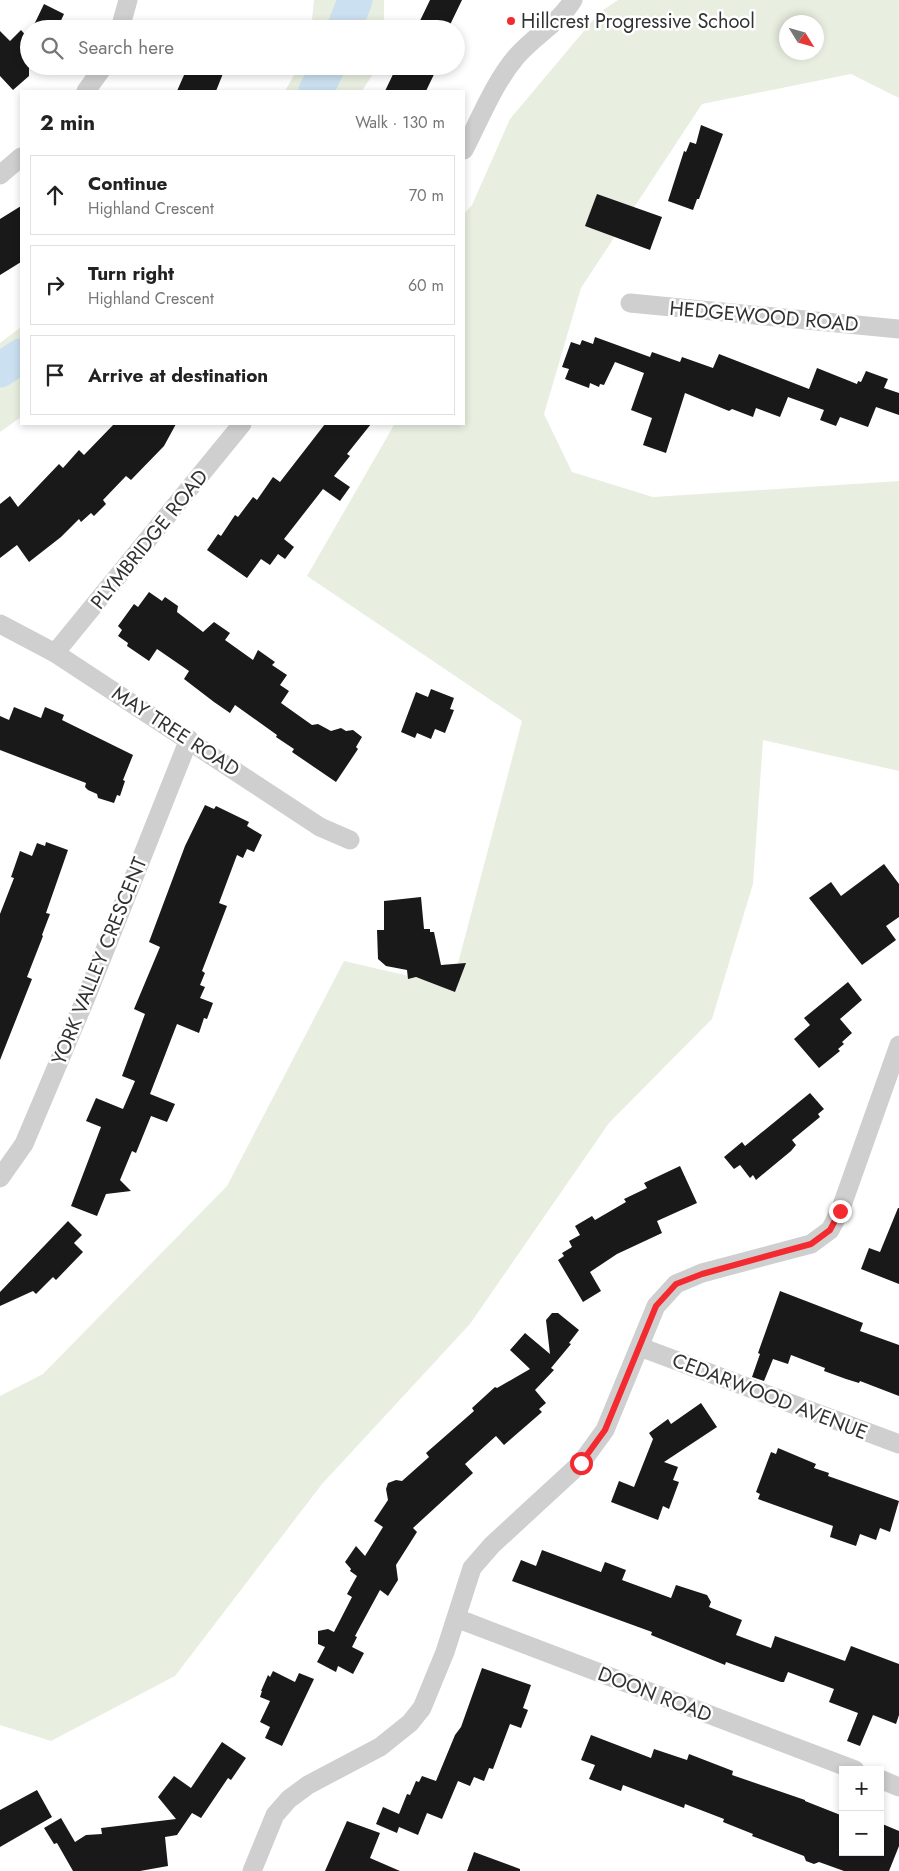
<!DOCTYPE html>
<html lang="en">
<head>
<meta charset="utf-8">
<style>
	body { margin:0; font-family:Jost,sans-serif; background:#f2f2f2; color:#222 }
	.controls { position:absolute; right:15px; bottom:15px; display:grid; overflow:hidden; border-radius:0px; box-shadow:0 2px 8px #0003 }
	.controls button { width:45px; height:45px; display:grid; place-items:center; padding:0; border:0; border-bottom:1px solid #e0e0e0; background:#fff; color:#222; font:25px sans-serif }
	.compass { position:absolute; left:779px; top:15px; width:45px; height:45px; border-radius:50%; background:#fff; box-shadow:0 2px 8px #0003; rotate:127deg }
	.stop { position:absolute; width:15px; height:15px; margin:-11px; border:4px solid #f32a30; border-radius:50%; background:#fff }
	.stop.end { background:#f32a30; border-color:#fff; box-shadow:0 1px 5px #0008 }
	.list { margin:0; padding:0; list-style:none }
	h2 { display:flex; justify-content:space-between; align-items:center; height:65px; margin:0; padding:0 20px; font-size:21px }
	h2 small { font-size:16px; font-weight:400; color:#767676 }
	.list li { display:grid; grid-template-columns:32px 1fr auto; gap:15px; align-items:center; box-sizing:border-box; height:80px; margin:0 10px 10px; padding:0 10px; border:1px solid #e0e0e0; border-radius:0px }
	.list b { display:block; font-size:19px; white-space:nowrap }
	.list p { margin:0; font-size:16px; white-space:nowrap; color:#767676 }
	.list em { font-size:16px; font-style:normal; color:#767676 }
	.icon { flex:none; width:28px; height:28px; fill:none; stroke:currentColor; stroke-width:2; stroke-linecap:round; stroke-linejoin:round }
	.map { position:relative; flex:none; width:899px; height:1871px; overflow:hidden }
	.search { position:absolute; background:#fff; box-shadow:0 2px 8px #0003; left:20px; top:20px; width:445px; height:55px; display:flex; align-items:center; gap:12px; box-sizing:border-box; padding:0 18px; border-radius:28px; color:#767676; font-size:19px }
	.panel { position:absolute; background:#fff; box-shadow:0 2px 8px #0003; left:20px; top:90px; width:445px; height:335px; border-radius:0px }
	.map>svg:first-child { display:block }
</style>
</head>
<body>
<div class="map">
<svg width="899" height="1871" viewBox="0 0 899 1871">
	<rect width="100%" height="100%" fill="#fff"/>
	<path fill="#e8efe0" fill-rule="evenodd" d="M314,0H384V29H311Z
		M618,0H899V98L851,74L702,104L581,288L544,414L572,472L653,497L899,481V771L763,740L753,884L712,1019L609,1123L470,1324L322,1484L175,1676L51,1741L0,1725V1396L43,1374L227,1186L344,961L452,986L522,721L307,576L394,425L393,424H464V214L472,205L510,119L599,13ZM786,22H816V52H786Z
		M299,66H378L362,91H285Z
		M21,327V417L0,432V343Z"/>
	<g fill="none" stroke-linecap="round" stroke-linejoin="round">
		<path stroke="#cbe0f0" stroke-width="35" d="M344,29L355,0
			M316,91L328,66
			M0,370L21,356"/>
	</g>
	<path fill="#191919" d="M430,0H462L448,29H416Z
		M44,4L64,14L57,29H32Z
		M21,30L29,39V76L13,90L0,76V31L10,41Z
		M188,66H226L216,91H177Z
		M397,66H438L426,91H385Z
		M701,125L723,134L699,199H697L693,210L668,201L684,151L686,152L690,142L696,144Z
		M597,194L662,217L650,250L585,226Z
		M21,206V262L0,275V219Z
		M595,337L650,357L652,352L680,362L682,357L713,368L719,354L809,389L817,368L857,384L858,381L861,382L866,371L888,379L884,388L899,393V415L876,407L868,427L840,417L836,426L820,420L824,410L788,397L780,417L756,408L753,417L732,409L729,411L685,393L666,453L643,445L652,418L631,410L644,373L615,362L604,385L600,384L599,387L590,383L589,388L565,379L569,369L562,367L571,342L580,345L582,340L593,344Z
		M114,424H176L164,446L131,480L126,476L103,500L106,504L94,516L91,513L81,522L79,519L61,537L29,562L17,545L0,558V504L10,496L18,507L59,464L63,468L79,450L84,455Z
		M325,424H371L347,454L350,456L334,476L350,487L340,501L323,489L284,539L294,547L285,559L278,554L270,565L261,559L247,578L207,550L218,534L221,536L235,515L238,517L253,497L257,500L273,477L280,482Z
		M149,592L162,601L165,597L178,606L177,612L203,632L214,622L230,633L225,640L253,660L258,650L275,662L272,665L287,675L280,685L289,691L281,703L312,725L318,724L331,731L341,728L346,731L353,730L362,737L356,747L358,749L336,782L292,752L294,749L276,737L277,735L235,705L230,713L214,702L184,679L189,671L157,649L149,661L127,646L128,643L118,636L122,630L118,626L134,604L138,607Z
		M431,689L454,698L450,709L454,710L445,733L435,729L431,739L417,733L415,738L401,732L416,692L428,697Z
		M14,707L41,718L45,707L64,715L62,720L133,755L123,780L125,781L120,796L117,795L114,803L98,798L97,794L88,790L85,787L86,783L0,750V716L9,720Z
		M205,805L214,809L216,806L249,822L247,826L262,835L254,852L247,849L243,858L237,855L219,903L227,906L202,971L205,973L200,985L205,987L200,998L213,1003L207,1019L204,1018L199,1033L177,1024L150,1094L175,1104L167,1122L151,1116L136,1153L132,1151L120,1180L131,1191L106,1194L97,1216L71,1206L101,1127L86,1121L96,1098L123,1109L135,1081L122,1076L145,1014L134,1009L160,947L149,942L185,846Z
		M46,842L68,850L46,913L50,914L42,935L43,936L27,977L32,979L0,1060V914L14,878L11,877L20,851L32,856L37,843L45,846Z
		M884,864L899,884V917L886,926L896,940L862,965L809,898L831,882L841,896Z
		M421,897L424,929H430V932H434L441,965L466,963L455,992L416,977L408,979L407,970L386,966L378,959L377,930H384V901Z
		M848,982L862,1000L840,1019L852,1033L842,1042L844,1044L838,1049L840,1051L819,1068L794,1039L810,1025L804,1018Z
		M810,1093L824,1109L818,1114L820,1117L792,1140L796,1145L791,1151L756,1180L753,1175L750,1178L740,1165L734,1169L724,1157L742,1142L745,1146Z
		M680,1166L697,1203L657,1221L662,1233L617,1254L590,1272L601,1291L583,1302L558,1260L564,1256L562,1253L572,1247L569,1241L580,1235L575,1226L592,1216L595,1220L626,1202L624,1199L647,1188L644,1183Z
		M898,1208H899V1284L861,1269L869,1248L880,1252Z
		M68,1221L82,1235L74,1243L83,1252L56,1280L53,1277L36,1294L33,1291L0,1306V1292Z
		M780,1291L863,1323L860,1331L899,1345V1396L860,1381L859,1383L846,1379L824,1371L825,1368L791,1355L788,1364L773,1359L764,1381L752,1377L760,1354L758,1353Z
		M552,1313H558L579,1330L569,1343L571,1344L551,1368L554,1370L535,1390L546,1403L539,1409L542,1412L504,1445L496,1436L465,1464L473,1473L413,1528L417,1532L396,1565L398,1580L388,1596L380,1590L355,1636L357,1637L352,1647L364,1653L353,1674L338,1666L336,1672L317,1662L325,1647L318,1644V1631L328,1629L334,1632L352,1597L347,1594L357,1576L350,1571L351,1569L345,1562L356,1546L365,1556L383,1527L374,1521L388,1500L386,1489L388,1483L396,1480L402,1481L429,1457L426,1453L474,1411L472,1408L495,1387L497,1388L530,1369L510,1350L525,1333L550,1354L546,1320Z
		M701,1403L717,1427L664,1462L678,1467L673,1480L679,1482L669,1509L663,1506L658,1520L611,1502L619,1481L634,1487L653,1439L649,1433L668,1419L671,1424Z
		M778,1448L816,1464L814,1468L829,1473L828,1476L899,1501L890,1532L880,1528L876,1540L860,1534L856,1546L830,1537L833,1526L758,1499L760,1494L756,1492L771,1452L776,1454Z
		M542,1550L601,1572L605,1562L626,1570L622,1580L671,1598L676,1585L707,1595L711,1602L709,1607L742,1620L736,1635L771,1648L775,1636L845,1661L851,1646L899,1664V1715L896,1724L873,1715L860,1746L847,1741L858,1713L829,1702L834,1689L788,1672L784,1682H781L726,1662L725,1665L651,1635L652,1632L512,1581L521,1560L536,1566Z
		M482,1668L531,1685L523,1708L528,1710L521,1728L510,1724L493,1769L489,1768L484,1781L474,1777L470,1786L458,1781L442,1819L427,1813L418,1835L399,1827L397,1833L376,1824L383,1807L399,1814L407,1794L410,1795L416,1781L419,1782L422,1776L436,1781L455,1735L461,1727Z
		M273,1671L295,1682L299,1673L314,1679L282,1746L265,1738L270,1727L260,1722L270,1701L260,1697L262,1691H261L268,1675L270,1677Z
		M591,1735L651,1758L654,1749L687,1760L689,1754L733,1771L732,1775L805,1800V1801L843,1816V1852H880V1823L899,1831V1846L889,1871H844L819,1862L814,1864L806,1861L804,1856L752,1836L753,1834L723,1822L724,1819L685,1804L684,1808L676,1805L623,1785L621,1791L589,1779L595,1765L581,1760Z
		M222,1742L246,1758L231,1780L228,1778L201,1818L192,1813L177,1835L165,1837L168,1866L140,1871H73L57,1843L54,1844L44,1828L61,1818L75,1842L86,1835L102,1834L101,1828L176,1819L158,1797L174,1776L191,1788Z
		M37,1790L52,1817L0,1847V1810Z
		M347,1821L380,1833L370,1858L400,1871H325Z
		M474,1852L520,1869V1871H467Z"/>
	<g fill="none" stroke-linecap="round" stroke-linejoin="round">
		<path stroke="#cfcfcf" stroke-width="19" d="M120,29L128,0
			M86,91L104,66
			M464,150C480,119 494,83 516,57C534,36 559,23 573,0
			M0,175L21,157
			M630,303L899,329
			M0,624L55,653L320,827L350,840
			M55,653L242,424
			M0,1178L24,1144L87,995L189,739
			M640,1347L899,1444
			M456,1618L855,1770
			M880,1779L899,1787
			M252,1871L275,1815L289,1799L308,1785L380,1747L410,1723L422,1708L445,1652L472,1568L492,1545L581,1463L605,1430L656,1306L676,1284L702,1273L811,1244L830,1230L840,1211L899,1045"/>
	</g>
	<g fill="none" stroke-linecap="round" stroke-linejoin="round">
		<path stroke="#f32a30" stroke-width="6" d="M581,1463L605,1430L656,1306L676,1284L702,1274L811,1244L830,1230L840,1211"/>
	</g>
	<circle fill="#f32a30" stroke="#fff" stroke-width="2" cx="511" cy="21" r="5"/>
	<g text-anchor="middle" stroke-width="5" stroke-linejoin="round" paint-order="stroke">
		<g font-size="20" fill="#323232" stroke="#fff" text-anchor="start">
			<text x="521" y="28">Hillcrest Progressive School</text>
		</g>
		<g font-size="20" fill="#323232" stroke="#fff">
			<text transform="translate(764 316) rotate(5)" y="7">HEDGEWOOD ROAD</text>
			<text transform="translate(149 539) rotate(-51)" y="7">PLYMBRIDGE ROAD</text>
			<text transform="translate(176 731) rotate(33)" y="7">MAY TREE ROAD</text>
			<text transform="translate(99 961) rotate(-68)" y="7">YORK VALLEY CRESCENT</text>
			<text transform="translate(770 1396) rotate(21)" y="7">CEDARWOOD AVENUE</text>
			<text transform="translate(655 1694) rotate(21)" y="7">DOON ROAD</text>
		</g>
	</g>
</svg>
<div class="controls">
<button>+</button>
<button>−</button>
</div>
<svg class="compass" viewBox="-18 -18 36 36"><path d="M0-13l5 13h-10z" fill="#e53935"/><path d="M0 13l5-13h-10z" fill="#767676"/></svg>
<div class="stop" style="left:581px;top:1463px"></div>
<div class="stop end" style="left:840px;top:1211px"></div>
<div class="search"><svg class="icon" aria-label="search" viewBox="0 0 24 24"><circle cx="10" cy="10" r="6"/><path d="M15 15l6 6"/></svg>Search here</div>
<section class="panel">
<h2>2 min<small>Walk · 130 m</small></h2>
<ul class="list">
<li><svg class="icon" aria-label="ahead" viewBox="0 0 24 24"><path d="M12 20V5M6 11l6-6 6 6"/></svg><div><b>Continue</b><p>Highland Crescent</p></div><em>70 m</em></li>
<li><svg class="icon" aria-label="right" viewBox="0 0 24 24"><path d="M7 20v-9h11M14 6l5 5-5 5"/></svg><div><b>Turn right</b><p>Highland Crescent</p></div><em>60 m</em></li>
<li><svg class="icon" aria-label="arrive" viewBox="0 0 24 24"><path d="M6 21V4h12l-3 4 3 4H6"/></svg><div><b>Arrive at destination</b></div></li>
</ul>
</section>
</div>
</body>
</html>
